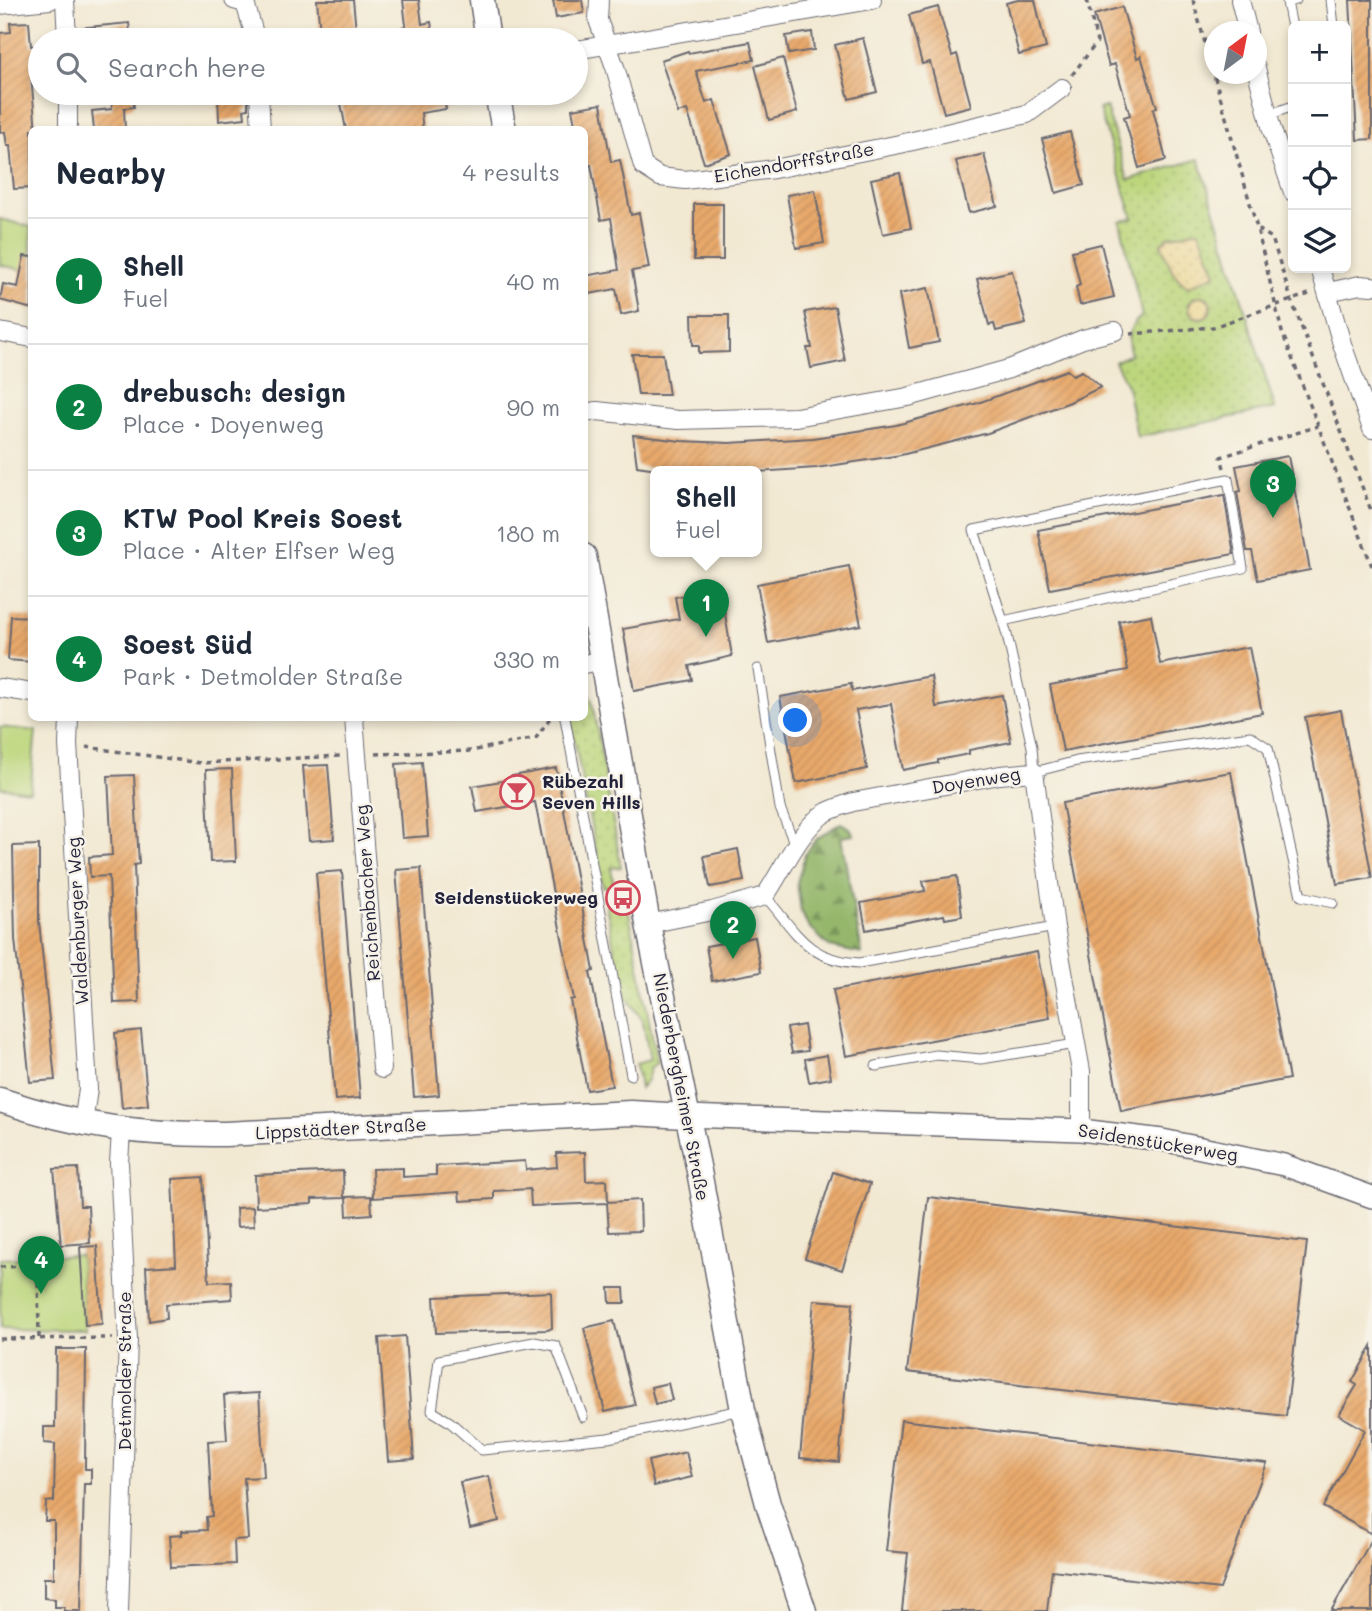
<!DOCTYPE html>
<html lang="en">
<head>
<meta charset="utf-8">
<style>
	body { margin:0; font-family:Mali,sans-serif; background:#f6f6f7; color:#1f2937 }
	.controls { position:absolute; right:21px; top:21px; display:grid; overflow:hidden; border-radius:10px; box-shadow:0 4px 10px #0003 }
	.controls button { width:63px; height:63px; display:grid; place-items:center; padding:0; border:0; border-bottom:2px solid #e0e1e3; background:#fff; color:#1f2937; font:35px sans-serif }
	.compass { position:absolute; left:1204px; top:21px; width:63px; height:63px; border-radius:50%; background:#fff; box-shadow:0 4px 10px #0003; rotate:32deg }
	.you { position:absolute; left:796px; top:721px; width:24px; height:24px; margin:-18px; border:5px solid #fff; border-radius:50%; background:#1a73e8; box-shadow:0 0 0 10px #1a73e833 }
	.badge { display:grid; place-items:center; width:46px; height:46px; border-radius:50%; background:#0b8043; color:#fff; font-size:23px; font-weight:700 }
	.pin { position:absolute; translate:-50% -58px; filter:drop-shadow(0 2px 4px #0008) }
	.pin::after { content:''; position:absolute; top:37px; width:24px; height:21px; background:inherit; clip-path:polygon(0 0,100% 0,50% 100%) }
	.popup { position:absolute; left:650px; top:466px; width:112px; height:91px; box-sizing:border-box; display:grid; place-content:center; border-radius:10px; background:#fff; filter:drop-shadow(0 2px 5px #0005); font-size:23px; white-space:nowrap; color:#747a83 }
	.popup b { font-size:26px; color:#1f2937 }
	.popup::after { content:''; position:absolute; left:50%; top:100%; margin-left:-14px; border:14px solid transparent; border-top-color:#fff }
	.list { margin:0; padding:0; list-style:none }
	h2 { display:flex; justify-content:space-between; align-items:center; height:91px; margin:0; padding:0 28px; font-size:30px }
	h2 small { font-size:23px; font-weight:400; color:#747a83 }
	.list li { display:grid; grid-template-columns:46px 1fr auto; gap:21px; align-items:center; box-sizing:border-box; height:126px; padding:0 28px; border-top:2px solid #e0e1e3 }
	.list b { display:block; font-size:26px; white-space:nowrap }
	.list p { margin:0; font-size:23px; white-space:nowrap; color:#747a83 }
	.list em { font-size:23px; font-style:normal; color:#747a83 }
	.icon { flex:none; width:38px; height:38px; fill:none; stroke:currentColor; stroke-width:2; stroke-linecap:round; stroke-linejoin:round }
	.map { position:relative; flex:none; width:1372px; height:1611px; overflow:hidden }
	.search { position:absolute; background:#fff; box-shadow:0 4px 10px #0003; left:28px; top:28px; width:560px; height:77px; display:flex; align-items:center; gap:18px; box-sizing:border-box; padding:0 24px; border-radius:38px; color:#747a83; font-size:26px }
	.panel { position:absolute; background:#fff; box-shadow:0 4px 10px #0003; left:28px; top:126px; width:560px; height:595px; border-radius:10px }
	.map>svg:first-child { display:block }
</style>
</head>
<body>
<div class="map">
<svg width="1372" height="1611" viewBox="0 0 1372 1611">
	<defs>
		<pattern id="grass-dots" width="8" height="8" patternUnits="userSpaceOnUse" patternTransform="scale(1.75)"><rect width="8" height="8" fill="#bcd67c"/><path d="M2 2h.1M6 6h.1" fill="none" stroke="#a1b76c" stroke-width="1.8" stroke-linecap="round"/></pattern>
		<pattern id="forest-firs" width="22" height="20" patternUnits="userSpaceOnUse" patternTransform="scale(1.75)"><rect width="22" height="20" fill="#95b76c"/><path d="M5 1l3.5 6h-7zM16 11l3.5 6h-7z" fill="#79945a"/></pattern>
		<pattern id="sand-dots" width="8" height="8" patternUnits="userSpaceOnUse" patternTransform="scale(1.75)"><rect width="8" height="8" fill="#eeda9e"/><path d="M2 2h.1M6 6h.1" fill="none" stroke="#ccbb89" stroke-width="1.8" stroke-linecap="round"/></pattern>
		<pattern id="building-hatch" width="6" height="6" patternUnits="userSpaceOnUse" patternTransform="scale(1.75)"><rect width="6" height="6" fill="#e8a96b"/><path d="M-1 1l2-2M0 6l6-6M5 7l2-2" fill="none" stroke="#c7915e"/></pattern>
	</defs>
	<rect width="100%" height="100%" fill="#f7f3e8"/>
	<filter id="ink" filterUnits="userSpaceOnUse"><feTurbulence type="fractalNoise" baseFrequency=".0143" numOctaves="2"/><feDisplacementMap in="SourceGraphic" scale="14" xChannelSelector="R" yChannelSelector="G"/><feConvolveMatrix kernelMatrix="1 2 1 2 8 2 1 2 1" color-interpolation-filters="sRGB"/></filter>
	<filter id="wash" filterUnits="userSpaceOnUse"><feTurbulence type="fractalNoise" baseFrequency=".00686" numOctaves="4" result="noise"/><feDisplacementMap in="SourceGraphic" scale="28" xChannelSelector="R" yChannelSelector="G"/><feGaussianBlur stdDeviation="1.57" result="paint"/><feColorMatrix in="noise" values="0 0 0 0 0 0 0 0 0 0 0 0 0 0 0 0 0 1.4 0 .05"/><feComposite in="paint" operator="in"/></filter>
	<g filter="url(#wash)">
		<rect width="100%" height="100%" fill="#f2e9d3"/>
		<path fill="url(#grass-dots)" stroke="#6f7c5c" stroke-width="2" d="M1106,107L1128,180L1199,159L1275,408L1137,437L1127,385L1115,362L1131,354C1125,338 1130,325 1142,316L1120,221L1133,218L1099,109Z
			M585,689L592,700L621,867L611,868L614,886L603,887L570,718H584Z
			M627,902L657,1063L651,1067L647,1080L640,1088L636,1064L650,1060L643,1021L622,990L606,905Z"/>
		<path fill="url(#forest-firs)" stroke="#5c6c54" stroke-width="2" d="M841,823L850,828L854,835L841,837L862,954L830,947L808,926L801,911L797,883L805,855L816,839Z"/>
		<path fill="url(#sand-dots)" stroke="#887e6c" stroke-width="2" d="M1199,230L1216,274L1189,287C1172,278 1168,261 1161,244L1168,237Z
			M1189 307a11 11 0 1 1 22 0a11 11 0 1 1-22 0Z"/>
		<path fill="#bcd67c" stroke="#6f7c5c" stroke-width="2" d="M0,219L31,227V272L0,265Z
			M0,727L36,731L30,791L0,787Z
			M80,1255L85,1330L0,1329V1259Z"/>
		<g id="blocks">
			<path fill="url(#building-hatch)" d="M317,0H353L356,30L320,33Z
				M403,0H419L422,24L431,22L434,40H407L402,27L406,26Z
				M553,0H582L584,13L556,18Z
				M1018,0H1035L1046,48L1019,55L1006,3Z
				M1350,0H1372V139L1357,140Z
				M938,7L952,56L957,54L971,106L944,113L930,62L922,64L909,15Z
				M1122,7L1137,58L1141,56L1150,86L1157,107L1153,109L1166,160L1139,168L1124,117L1130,115L1115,64L1109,66L1094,15Z
				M29,22L31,46L40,45V75L31,76L36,130H32V188L14,189L10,146H7L5,132H0V33L11,32L10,23Z
				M129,23L131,40H78V28Z
				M812,32L814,50L789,54L786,36Z
				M863,38L877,92L849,99L835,45Z
				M750,42L754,60L696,71L706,103L714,100L731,154L704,163L687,110L678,113L661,60L688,51L689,53Z
				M783,58L797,112L769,120L755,66Z
				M111,93H132L134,107L124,108L125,130H94L92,111L112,109Z
				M218,93H248V109L244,110L245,118L219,121Z
				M339,93H443L446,109L421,113L423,130H346Z
				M601,104L611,162L620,160L631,215L639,213L649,268L632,271L639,311L621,315L616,289L584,295V276L619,270L611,218L601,220L591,165L584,166V130H576L572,109Z
				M1070,132L1084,185L1056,193L1042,139Z
				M984,154L997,206L969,213L956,161Z
				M900,173L911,228L883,234L871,179Z
				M815,190L824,243L796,248L787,195Z
				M694,204H723V260H694Z
				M1101,244L1114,297L1080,305L1076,287L1080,285L1072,251Z
				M24,256L32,257V309L0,300L3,284L18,287Z
				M1012,271L1026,324L996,331L994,324L989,325L977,279Z
				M928,288L939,342L909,348L899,294Z
				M835,307L845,361L811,368L807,348H812L805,312Z
				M692,315H729V352L699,353V345H693Z
				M632,354H663L669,395H638Z
				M1067,370L1073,375L1082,371L1101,387L1070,402L988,433L901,455L816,468L757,472L671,471L637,466L633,435L681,441L729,443L813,438L896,425L978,403Z
				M1288,456L1310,570L1258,580L1252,551H1247L1237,492L1241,491L1236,466Z
				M1224,495L1234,554L1050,589L1038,530Z
				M849,566L861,625L768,643L757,584Z
				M707,591L708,597L724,608L732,656L689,666L692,680L634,691L623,629L679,619L675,597Z
				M1151,615L1160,664L1249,647L1262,713L1063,751L1050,685L1128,670L1119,621Z
				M11,616L32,617V662L8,660Z
				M931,676L936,707L1002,695L1011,742L969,750V754L938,760V763L903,770L891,704L856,710L867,769L796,783L780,697L851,684L852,691Z
				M1341,710L1372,878L1337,884L1305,717Z
				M422,762L428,836L402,838L396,764Z
				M328,765L334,839L309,841L303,766Z
				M556,768L594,971L590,972L612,1086L587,1090L570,1000L574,999L535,802L477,812L472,786L513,779L512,776Z
				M232,769L236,861L210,862L206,770Z
				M1231,772L1289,1079L1121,1111L1062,803Z
				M134,775L139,864L134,865L139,1002L114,1003L109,876L90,877L89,857L112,855L108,776Z
				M39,845V921L55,1080L30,1082L15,939L13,846Z
				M738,849L744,881L710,887L704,856Z
				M421,868L439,1095L414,1097L396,870Z
				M342,871L360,1098L335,1100L316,873Z
				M957,876L962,916L945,919L944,915L866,930L861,903L925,891L923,881Z
				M755,937L761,972L712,981L706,946Z
				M1037,952L1050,1018L846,1056L833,990Z
				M804,1025L808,1051L792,1053L787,1028Z
				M141,1030L148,1105L122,1108L115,1033Z
				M827,1055L831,1078L809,1082L805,1059Z
				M585,1152L586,1181L607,1180L608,1202L640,1200L641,1231L609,1232L607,1203L531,1206L530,1189L494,1191V1199L460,1201L459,1192L373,1198L372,1169L403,1168V1177L436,1175V1166L525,1161L526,1170L557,1167L556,1153Z
				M78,1168L80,1206H88L90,1243L61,1245L54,1169Z
				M343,1171L344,1198L312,1199V1204L256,1207L255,1175Z
				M833,1172L870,1184L842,1270L805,1258Z
				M203,1177L209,1282L231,1281L232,1299L166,1304L167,1318L149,1321L146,1267L176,1265L172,1179Z
				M371,1196L372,1214L347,1216L346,1197Z
				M928,1197L1307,1242L1286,1416L907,1372Z
				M253,1207L254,1226L237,1227L236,1208Z
				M97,1246L102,1324L85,1325L80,1247Z
				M609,1288H624L625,1303H610Z
				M551,1292L552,1328L548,1330L436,1333L434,1297Z
				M814,1300L853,1303L839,1462L800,1458Z
				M614,1321L635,1405L605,1412L584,1328Z
				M405,1336L414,1459L388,1461L379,1338Z
				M1372,1346V1534L1323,1507L1365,1430L1339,1415L1357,1385L1352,1382Z
				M56,1349H86L85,1469H91V1484H84L81,1611H64V1607H55V1599L44,1598V1578H54V1521H45L46,1502L54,1501L55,1444L44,1443V1427H55Z
				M668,1383L672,1400L655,1404L651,1387Z
				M259,1393L264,1477L244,1478L248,1539L234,1540L235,1564L171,1567L169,1536L182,1535V1531L207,1530L206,1517L212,1516L208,1441L227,1440L224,1395Z
				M901,1420L1267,1463L1220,1589L1052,1570L1047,1611H902L908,1553L886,1551Z
				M686,1452L692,1477L654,1486L648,1461Z
				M489,1476L499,1521L470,1528L460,1482Z
				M1372,1539V1611H1331Z"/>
		</g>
	</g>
	<g filter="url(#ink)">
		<use href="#blocks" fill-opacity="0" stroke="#6b6870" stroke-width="2"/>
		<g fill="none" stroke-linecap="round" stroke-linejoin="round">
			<g stroke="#6b6870" stroke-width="11">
				<path id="service" d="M1331,0L1334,26
					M1293,32L1287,2L1296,0
					M1268,115L1293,106
					M1003,621L1243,568L1228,479L974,530L1003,621L1007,635L1032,747L1034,772L1077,761L1250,736L1268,748L1301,896L1333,903
					M758,669L780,808L795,845
					M565,718L631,1075
					M765,896C797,933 807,960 859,963L1055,927
					M876,1066L936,1055L981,1059L1076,1044
					M583,1417L556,1346L534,1342L439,1360L432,1411L450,1422L482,1450L608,1438L741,1410"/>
			</g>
			<g stroke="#6b6870" stroke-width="20">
				<path id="minor" d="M65,0L67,40
					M234,0L245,3L256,40
					M599,0L598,20L615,67L643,166L660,177L685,180L774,169L900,144L1027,114L1062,88
					M1240,0L1248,32
					M0,5L50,0
					M576,50L872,0
					M1256,68L1272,130L1293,192
					M68,93V130
					M259,93L261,130
					M1320,268L1342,344L1372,429
					M1328,292L1360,285L1372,286
					M0,332L32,338
					M584,413L597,411L678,420L796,417L908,397L1009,369L1083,339L1115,331
					M584,664L603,660
					M0,688L32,693
					M69,718L68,744L88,1089L83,1124
					M354,718L382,1069
					M648,924L712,911L765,896C782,872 801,826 827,812C835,808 844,805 853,802L1000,775L1034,772L1055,927L1081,1071V1130
					M119,1611L128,1340L119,1163L121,1131"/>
			</g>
			<g stroke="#6b6870" stroke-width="24">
				<path id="tertiary" d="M686,1116L1081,1130L1162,1140L1284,1165L1372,1197"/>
			</g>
			<g stroke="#6b6870" stroke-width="27">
				<path id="secondary" d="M482,0L488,40
					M497,93L504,130
					M584,556L648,924L699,1171L743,1410L768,1504L804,1611
					M0,1100C80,1127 141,1135 225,1134L631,1113L686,1116"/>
			</g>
			<path stroke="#6b6870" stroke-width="3.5" stroke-dasharray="5 5" stroke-linecap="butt" d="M1193,0L1257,228L1282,332L1372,566
				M1072,75L1097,42L1087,0
				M1258,229L1272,238L1291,299L1372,513
				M1130,334L1213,327L1309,294
				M1224,468L1221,457L1318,426
				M86,747L200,763L340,756
				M376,754L471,751L536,738L550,718
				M0,1267L29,1266L38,1274L39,1338
				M0,1339L112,1338"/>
			<use href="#service" stroke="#fff" stroke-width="9"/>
			<use href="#minor" stroke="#fff" stroke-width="18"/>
			<use href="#tertiary" stroke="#fff" stroke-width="21"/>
			<use href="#secondary" stroke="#fff" stroke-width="24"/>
		</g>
	</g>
	<defs>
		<g id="bar-ring" transform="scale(1.75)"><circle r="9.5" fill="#f7f3e8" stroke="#d1495b" stroke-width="1.5"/><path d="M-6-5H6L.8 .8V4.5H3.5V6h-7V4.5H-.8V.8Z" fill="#d1495b"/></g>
		<g id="bus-ring" transform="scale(1.75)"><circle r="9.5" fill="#f7f3e8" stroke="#d1495b" stroke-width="1.5"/><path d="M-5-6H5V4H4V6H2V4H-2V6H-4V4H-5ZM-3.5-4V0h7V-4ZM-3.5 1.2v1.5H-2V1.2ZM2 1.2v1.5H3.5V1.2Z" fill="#d1495b"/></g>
	</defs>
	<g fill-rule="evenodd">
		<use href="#bar-ring" x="517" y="792"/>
		<use href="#bus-ring" x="623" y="898"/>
	</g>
	<g text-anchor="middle" stroke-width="5" stroke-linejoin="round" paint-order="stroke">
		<g font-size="18" fill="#22223b" stroke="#f7f3e8">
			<text transform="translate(794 163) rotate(-10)" y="6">Eichendorffstraße</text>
			<text transform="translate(976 781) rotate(-9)" y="6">Doyenweg</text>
			<text transform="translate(368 893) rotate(-94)" y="6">Reichenbacher Weg</text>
			<text transform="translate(78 921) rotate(-93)" y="6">Waldenburger Weg</text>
			<text transform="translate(681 1087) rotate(79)" y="6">Niederbergheimer Straße</text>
			<text transform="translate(341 1129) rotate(-3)" y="6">Lippstädter Straße</text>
			<text transform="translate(1158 1143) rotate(9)" y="6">Seidenstückerweg</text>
			<text transform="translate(125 1371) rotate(-90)" y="6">Detmolder Straße</text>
		</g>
		<g font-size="18" font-weight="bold" fill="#22223b" stroke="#f7f3e8" text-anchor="start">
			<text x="542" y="788">Rübezahl<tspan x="542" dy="21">Seven Hills</tspan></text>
			<text x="598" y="904" text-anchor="end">Seidenstückerweg</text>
		</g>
	</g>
</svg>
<div class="controls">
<button>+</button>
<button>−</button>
<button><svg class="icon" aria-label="locate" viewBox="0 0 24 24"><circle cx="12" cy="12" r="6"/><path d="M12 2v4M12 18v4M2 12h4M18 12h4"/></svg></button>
<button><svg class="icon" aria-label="layers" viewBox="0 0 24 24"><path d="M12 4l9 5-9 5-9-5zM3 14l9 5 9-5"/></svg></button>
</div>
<svg class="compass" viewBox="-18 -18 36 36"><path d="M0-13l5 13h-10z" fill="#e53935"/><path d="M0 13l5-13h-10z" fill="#747a83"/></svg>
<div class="you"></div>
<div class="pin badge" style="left:706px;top:637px">1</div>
<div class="popup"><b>Shell</b>Fuel</div>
<div class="pin badge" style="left:733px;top:959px">2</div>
<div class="pin badge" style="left:1273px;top:518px">3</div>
<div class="pin badge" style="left:41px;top:1294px">4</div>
<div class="search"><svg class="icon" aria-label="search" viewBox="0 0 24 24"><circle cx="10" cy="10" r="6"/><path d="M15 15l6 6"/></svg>Search here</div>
<section class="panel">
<h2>Nearby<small>4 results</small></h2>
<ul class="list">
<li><span class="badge">1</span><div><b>Shell</b><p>Fuel</p></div><em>40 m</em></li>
<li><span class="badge">2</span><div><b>drebusch: design</b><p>Place · Doyenweg</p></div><em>90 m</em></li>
<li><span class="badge">3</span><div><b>KTW Pool Kreis Soest</b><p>Place · Alter Elfser Weg</p></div><em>180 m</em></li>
<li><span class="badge">4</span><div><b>Soest Süd</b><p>Park · Detmolder Straße</p></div><em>330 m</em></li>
</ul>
</section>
</div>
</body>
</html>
